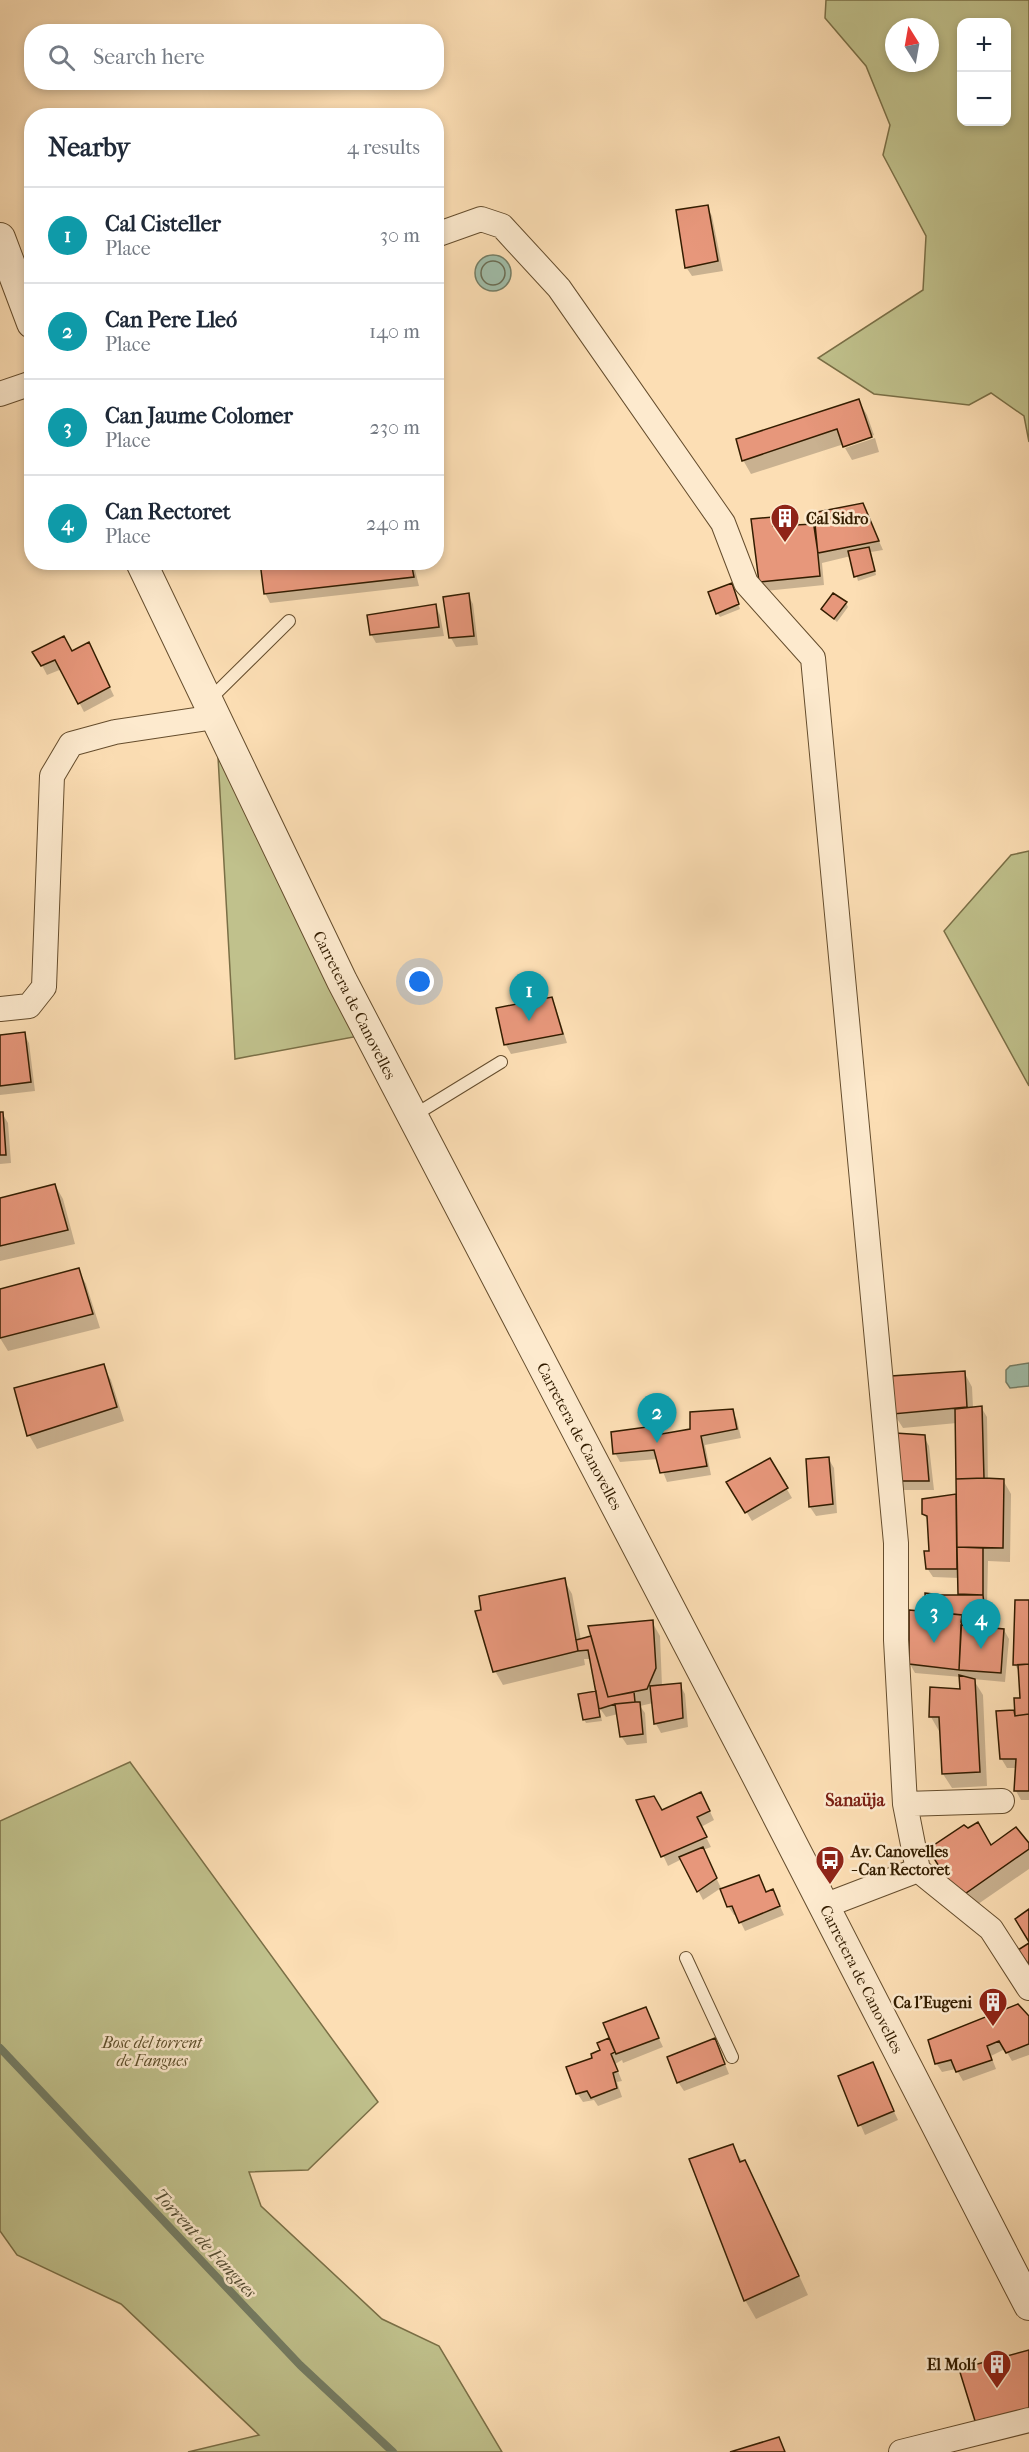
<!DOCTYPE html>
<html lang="en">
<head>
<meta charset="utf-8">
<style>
	body { margin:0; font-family:"IM FELL French Canon",serif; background:#f6f6f7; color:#1f2937 }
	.controls { position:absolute; right:18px; top:18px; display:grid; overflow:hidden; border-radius:12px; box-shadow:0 3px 9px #0003 }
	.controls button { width:54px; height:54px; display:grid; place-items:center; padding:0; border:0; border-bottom:2px solid #e0e1e3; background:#fff; color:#1f2937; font:30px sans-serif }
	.compass { position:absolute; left:885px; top:18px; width:54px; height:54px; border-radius:50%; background:#fff; box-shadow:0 3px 9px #0003; rotate:349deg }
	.you { position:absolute; left:420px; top:982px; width:21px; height:21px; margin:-15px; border:4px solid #fff; border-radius:50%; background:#1a73e8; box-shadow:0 0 0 9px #1a73e833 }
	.badge { display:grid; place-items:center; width:39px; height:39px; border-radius:50%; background:#8f2418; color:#fff; font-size:20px; font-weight:700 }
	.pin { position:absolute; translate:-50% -50px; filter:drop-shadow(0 2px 3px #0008) }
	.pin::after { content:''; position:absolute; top:32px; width:21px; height:18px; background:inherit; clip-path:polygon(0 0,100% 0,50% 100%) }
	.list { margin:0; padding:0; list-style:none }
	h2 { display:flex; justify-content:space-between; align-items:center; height:78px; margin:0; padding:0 24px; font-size:26px }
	h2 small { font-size:20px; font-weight:400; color:#747a83 }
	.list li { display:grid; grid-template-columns:39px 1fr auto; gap:18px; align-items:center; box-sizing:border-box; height:96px; padding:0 24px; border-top:2px solid #e0e1e3 }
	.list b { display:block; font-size:22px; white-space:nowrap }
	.list p { margin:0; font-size:20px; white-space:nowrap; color:#747a83 }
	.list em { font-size:20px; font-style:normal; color:#747a83 }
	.icon { flex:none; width:33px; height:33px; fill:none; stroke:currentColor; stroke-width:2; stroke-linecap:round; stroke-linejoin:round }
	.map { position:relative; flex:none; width:1029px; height:2452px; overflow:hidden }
	.search { position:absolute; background:#fff; box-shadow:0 3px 9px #0003; left:24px; top:24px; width:420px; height:66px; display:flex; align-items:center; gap:15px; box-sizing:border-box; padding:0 21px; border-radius:24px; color:#747a83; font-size:22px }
	.panel { position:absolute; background:#fff; box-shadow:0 3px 9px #0003; left:24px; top:108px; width:420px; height:462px; border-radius:24px }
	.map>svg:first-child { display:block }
</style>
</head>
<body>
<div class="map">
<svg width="1029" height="2452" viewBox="0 0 1029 2452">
	<rect width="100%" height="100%" fill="#fcdeb4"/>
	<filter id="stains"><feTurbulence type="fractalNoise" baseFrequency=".00333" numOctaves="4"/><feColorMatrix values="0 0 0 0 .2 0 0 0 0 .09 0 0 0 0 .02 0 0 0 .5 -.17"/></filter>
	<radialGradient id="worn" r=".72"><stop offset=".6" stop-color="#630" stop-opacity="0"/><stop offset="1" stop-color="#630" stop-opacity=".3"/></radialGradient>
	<path fill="#c0c18c" stroke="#7a6f46" stroke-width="1.5" fill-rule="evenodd" d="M826,0H1029V442L1024,416L991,393L969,405L874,394L818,358L923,290L926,236L883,155L890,125L866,66L825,18ZM962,22H1006V122H962ZM894,27H930V63H894Z
		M218,757L359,1036L235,1059Z
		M1029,851V1086L944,931L1011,855Z
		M130,1762L378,2102L308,2170L249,2172L261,2206L382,2319L439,2346L502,2452H188L259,2435L121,2304L17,2255L0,2231V1821Z"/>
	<path fill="#a0bda9" stroke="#747d65" stroke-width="1.5" d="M475 273a18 18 0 1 1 36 0a18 18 0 1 1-36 0Z
		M1029,1363V1386L1010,1388L1006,1382V1370L1010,1366Z"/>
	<path fill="#0003" d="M707,207L712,216L723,271L692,276L686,267Z
		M859,401L867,415L874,435L845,445V447L844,444L751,474L743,460Z
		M875,438L879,452L852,460L845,448Z
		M863,505L883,550L871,552L876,575L858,581L851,556L822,563L824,585L765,591L760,581L772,518L777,527L817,525Z
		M228,562H247V567L231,568Z
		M261,562H413L419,586L270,603L265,593Z
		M733,589L740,609L720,617L717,613Z
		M468,595L473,604L478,645L456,647L451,638Z
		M846,603L848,607L837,622L823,609Z
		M435,605L440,615L444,636L376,643L371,634Z
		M35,652L93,653L114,696L84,712L62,669L47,675Z
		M551,998L556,1008L567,1043L511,1054L506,1045L497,1010Z
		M24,1034L29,1043L35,1091L0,1095V1037Z
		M2,1113L8,1123L11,1163L0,1164V1114Z
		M55,1185L63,1199L75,1244L0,1261V1199Z
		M78,1270L86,1284L100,1328L8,1351L0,1338V1291Z
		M103,1366L111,1380L124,1421L37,1449L29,1435Z
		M964,1372L972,1387L973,1408L981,1407L987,1417L988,1480H1003L1011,1494L1010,1562L988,1561L987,1606L990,1629L1004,1630L1009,1639L1005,1682L973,1679L983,1695L987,1786L952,1788L943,1774L941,1731H939L931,1717L962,1690L961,1677L915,1673L910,1664L928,1613L927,1594L961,1596L959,1578L933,1577L927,1568L931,1552L929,1523L924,1514L955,1496L958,1500L957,1423L903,1428L894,1414Z
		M732,1411L737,1420L741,1438L705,1445L711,1475L667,1482L658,1459L620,1462L615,1453L654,1427L658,1436L692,1430Z
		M924,1437L929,1446L934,1490H904L899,1481Z
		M828,1458L834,1468L837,1513L816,1516L810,1507L807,1460Z
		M770,1460L792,1498L752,1521L728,1482Z
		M564,1580L572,1594L581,1640L652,1622L660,1636L662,1686L680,1685L685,1694L688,1727L661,1733L656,1724L653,1703L640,1706L645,1713L647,1743L627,1745L621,1736L618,1714L606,1717L599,1707L602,1721L586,1723L584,1719L597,1692L591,1659H584L585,1665L503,1685L495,1671Z
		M1029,1601V1800H1021L1016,1791L1017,1768H1007L1001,1758L997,1712L1016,1711L1021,1700L1020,1673L1015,1665Z
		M638,1801L662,1812L706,1803L714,1820L701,1827L711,1847L703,1850L721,1888L703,1900L682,1859L668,1866Z
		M1029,1845V1869L968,1911L938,1864L991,1847Z
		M759,1877L767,1893L773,1890L784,1915L745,1931L737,1915H734L728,1906Z
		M645,2009L663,2047L623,2063L622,2060L615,2064L622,2081L617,2082L622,2097L598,2106L594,2100L583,2102L577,2093L594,2059L602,2051L599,2043L611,2039Z
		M1029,2018V2055L1012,2061L1005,2049L991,2056L996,2069L963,2081L956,2069L942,2072L936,2063Z
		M719,2049L729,2074L684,2091L678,2082Z
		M872,2064L898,2120L865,2135L840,2077Z
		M732,2146L755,2180L808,2295L756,2319L745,2300Z"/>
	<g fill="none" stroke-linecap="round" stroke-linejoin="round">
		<path stroke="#6a6d54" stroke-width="1.5" d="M481 273a12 12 0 1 1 24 0a12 12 0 1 1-24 0Z"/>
		<path stroke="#747d65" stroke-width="8" d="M0,2048L300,2365L393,2452"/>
	</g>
	<path fill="#e7977b" stroke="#331d00" stroke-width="1.5" d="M708,205L718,261L685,268L676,210Z
		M859,399L872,437L843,447L837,429L742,461L736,439Z
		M863,503L879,541L818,553L812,513Z
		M773,517V526L815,524L820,576L759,582L751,519Z
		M869,547L875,571L854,577L848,551Z
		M260,562H411L414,577L264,594Z
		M732,583L739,604L716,614L708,592Z
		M469,593L474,636L449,638L443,597Z
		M833,593L847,602L834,619L821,609Z
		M436,604L439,627L370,635L367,615Z
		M64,636L72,651L89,642L110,687L78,704L55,660L41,666L32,652Z
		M552,997L563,1034L504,1045L496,1008Z
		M25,1032L31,1082L0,1086V1035Z
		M0,1112H3L6,1155H0Z
		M55,1184L68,1230L0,1246V1198Z
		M79,1268L93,1314L0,1338V1289Z
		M104,1364L117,1407L27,1436L14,1388Z
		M965,1371L967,1407L893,1414L891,1376Z
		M982,1406L984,1478L956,1479L955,1409Z
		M733,1409L737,1429L701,1436L707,1466L660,1473L654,1450L613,1454L611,1432L654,1426L656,1435L690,1429V1412Z
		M895,1433L925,1435L929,1481H898Z
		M829,1457L833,1504L809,1507L806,1459Z
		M770,1458L788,1488L745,1513L726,1482Z
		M984,1478L1004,1479L1003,1548L957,1547L956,1479Z
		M956,1494L957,1569H926L924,1551H929L927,1516L922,1514V1499Z
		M957,1547L983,1548V1595L958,1594Z
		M565,1578L578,1651L493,1672L475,1611L481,1610L479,1596Z
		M925,1593L941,1595H983L986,1624L961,1622L962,1615L926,1611Z
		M1015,1600H1029V1664L1013,1665Z
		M909,1610L962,1615L959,1670L909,1664Z
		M653,1620L656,1668L647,1689L608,1697L588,1626Z
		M961,1625L1004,1629L1001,1673L959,1670Z
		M591,1636L608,1697L634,1692L635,1702L615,1704L599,1709L588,1650L578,1651L576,1640Z
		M1029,1664V1714L1015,1716L1014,1698H1020L1018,1665Z
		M959,1675L975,1679L980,1772L942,1774L939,1717H929L930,1687L960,1689Z
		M681,1683L683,1718L654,1724L650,1686Z
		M596,1691L600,1717L583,1720L578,1694Z
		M635,1702H640L643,1734L620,1737L615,1704Z
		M1014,1710L1015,1716L1029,1714V1791H1014L1016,1759H1000L996,1711Z
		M701,1792L710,1811L697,1817L707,1837L661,1857L636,1800L654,1796L662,1810Z
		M978,1822L991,1845L1016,1827L1029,1843V1849L959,1898L928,1849L964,1825L968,1828Z
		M703,1847L717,1878L697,1892L679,1857Z
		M759,1875L766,1892L773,1889L780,1906L739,1923L732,1906L727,1907L720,1889Z
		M1029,1909V1942L1015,1919Z
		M1029,1943V1965L1018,1950Z
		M1018,2004L1029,2016V2044L1006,2053L999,2041L987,2046L992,2060L956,2072L951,2060L935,2064L928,2040Z
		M646,2007L659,2038L616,2054L603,2023Z
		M609,2038L615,2052L611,2054L618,2071L613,2073L617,2088L591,2098L587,2091L576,2094L566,2067L592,2058L591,2054L600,2050L597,2043Z
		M715,2038L725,2064L677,2083L667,2057Z
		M873,2062L894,2111L858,2126L838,2076Z
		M733,2144L740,2162L745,2160L799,2276L744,2301L689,2159Z
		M1029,2350V2409L976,2424L959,2369Z
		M779,2437L785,2452H730Z"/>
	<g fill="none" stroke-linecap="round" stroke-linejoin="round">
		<g stroke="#654d2d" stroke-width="14">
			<path id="service" d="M208,701L289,621
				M413,1116L501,1062
				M686,1958L732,2057"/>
		</g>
		<g stroke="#654d2d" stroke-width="26">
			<path id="minor" d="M436,235L481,219L502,226L559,288L723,523L746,583L813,658L896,1543V1640L905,1804L918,1870L824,1906
				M0,394L32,383
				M0,1009L29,1006L44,987L52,776L71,744L115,732L215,717
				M905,1804L1002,1801
				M918,1870L991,1929L1029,1988
				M901,2452L1029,2420"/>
		</g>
		<g stroke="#654d2d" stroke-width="32">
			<path id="tertiary" d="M0,238L32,323
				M141,562L342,981L751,1764L1029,2305"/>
		</g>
		<use href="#service" stroke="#fdeace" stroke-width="12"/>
		<use href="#minor" stroke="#fdeace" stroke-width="24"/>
		<use href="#tertiary" stroke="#fdeace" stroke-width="30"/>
	</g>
	<defs>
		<g id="building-pin" transform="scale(1.5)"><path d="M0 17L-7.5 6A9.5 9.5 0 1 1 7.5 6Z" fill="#8f2418" stroke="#fdeace"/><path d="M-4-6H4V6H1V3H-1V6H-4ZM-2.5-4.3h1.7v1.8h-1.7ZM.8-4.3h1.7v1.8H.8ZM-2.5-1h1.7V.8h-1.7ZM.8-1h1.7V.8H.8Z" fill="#fff"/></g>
		<g id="bus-pin" transform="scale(1.5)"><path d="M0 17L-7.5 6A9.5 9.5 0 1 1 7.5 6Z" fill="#8f2418" stroke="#fdeace"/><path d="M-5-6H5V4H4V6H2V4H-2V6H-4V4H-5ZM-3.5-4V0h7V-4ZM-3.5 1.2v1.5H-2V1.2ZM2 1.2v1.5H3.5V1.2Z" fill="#fff"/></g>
	</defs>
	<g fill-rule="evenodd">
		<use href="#building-pin" x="785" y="518"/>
		<use href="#bus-pin" x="830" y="1860"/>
		<use href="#building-pin" x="993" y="2002"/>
		<use href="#building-pin" x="997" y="2364"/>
	</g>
	<g text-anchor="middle" stroke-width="5" stroke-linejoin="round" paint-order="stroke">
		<g font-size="16" font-weight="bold" fill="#331d00" stroke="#fdeace" text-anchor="start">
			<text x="806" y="524">Cal Sidro</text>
			<text x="851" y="1857">Av. Canovelles<tspan x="851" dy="18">- Can Rectoret</tspan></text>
			<text x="972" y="2008" text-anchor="end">Ca l'Eugeni</text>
			<text x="976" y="2370" text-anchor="end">El Molí</text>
		</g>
		<g font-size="16" fill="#331d00" stroke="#fdeace">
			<text transform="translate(355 1005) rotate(63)" y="6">Carretera de Canovelles</text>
			<text transform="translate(580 1436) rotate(62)" y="6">Carretera de Canovelles</text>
			<text transform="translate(862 1979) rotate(63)" y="6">Carretera de Canovelles</text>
		</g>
		<g font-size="16" font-style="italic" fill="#5d4e2a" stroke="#fdeace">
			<text x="152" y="2048">Bosc del torrent<tspan x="152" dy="18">de Fangues</tspan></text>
		</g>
		<g font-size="18" font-weight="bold" fill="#7a1f14" stroke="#fdeace">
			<text x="855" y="1806">Sanaüja</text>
		</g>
		<g font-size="18" font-style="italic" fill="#544d33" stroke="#fdeace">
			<text transform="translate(205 2243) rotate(47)" y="6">Torrent de Fangues</text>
		</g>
	</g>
	<rect width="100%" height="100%" filter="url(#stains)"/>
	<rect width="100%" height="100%" fill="url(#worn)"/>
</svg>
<div class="controls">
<button>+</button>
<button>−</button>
</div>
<svg class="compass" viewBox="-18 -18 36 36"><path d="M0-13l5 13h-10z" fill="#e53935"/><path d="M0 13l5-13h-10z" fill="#747a83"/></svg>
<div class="you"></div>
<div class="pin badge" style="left:529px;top:1021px;background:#0f9aa8">1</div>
<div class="pin badge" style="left:657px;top:1443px;background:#0f9aa8">2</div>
<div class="pin badge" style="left:934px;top:1643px;background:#0f9aa8">3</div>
<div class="pin badge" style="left:981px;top:1649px;background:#0f9aa8">4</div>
<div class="search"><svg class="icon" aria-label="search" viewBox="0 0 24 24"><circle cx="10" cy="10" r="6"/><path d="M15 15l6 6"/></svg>Search here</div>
<section class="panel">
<h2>Nearby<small>4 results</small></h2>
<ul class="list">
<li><span class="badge" style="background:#0f9aa8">1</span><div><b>Cal Cisteller</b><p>Place</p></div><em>30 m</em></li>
<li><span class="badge" style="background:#0f9aa8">2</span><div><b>Can Pere Lleó</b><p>Place</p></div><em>140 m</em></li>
<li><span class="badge" style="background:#0f9aa8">3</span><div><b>Can Jaume Colomer</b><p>Place</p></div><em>230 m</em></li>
<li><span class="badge" style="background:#0f9aa8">4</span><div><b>Can Rectoret</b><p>Place</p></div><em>240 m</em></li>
</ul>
</section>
</div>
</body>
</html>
